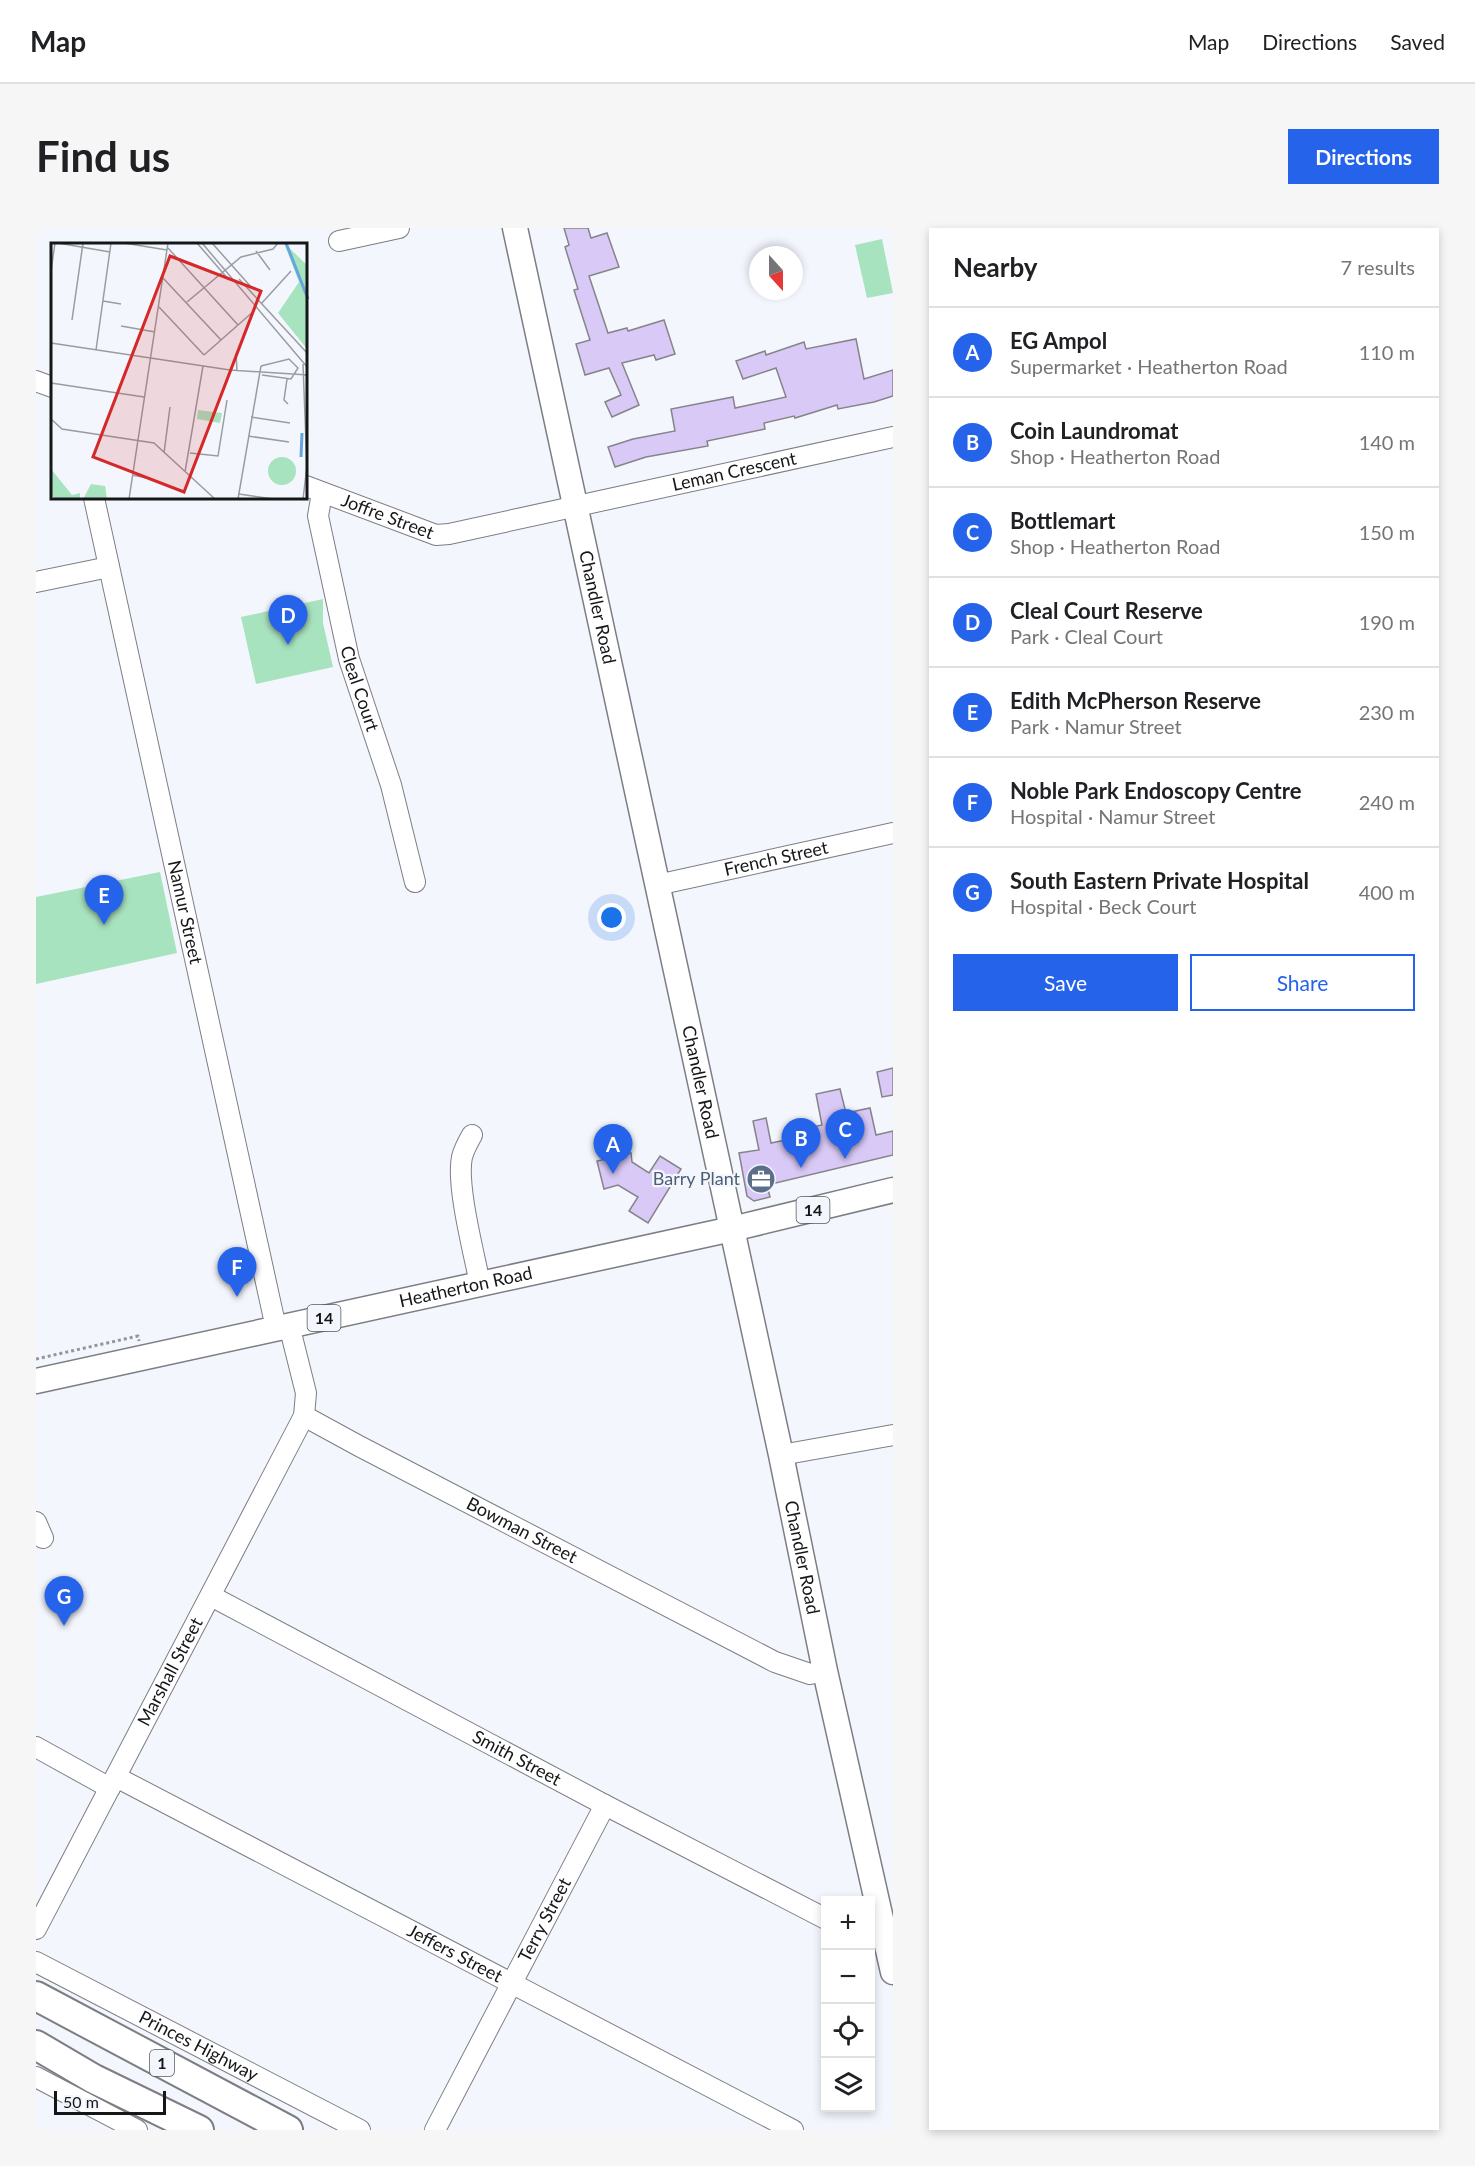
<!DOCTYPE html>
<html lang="en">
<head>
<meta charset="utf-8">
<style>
	body { margin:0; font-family:Lato,sans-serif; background:#f6f6f6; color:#202124 }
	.controls { position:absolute; right:18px; bottom:18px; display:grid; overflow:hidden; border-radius:0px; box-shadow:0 3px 9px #0003 }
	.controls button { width:54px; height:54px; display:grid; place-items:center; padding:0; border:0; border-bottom:2px solid #e0e0e0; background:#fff; color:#202124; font:30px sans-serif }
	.compass { position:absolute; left:713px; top:18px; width:54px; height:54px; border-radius:50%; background:#fff; box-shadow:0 3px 9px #0003; rotate:159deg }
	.scale { position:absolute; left:18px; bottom:15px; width:112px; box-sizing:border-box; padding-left:6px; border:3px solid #151618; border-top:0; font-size:16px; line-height:21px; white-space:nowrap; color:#151618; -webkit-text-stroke:4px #f3f6fd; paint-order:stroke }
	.you { position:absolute; left:576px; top:690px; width:21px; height:21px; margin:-15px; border:4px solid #fff; border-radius:50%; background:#1a73e8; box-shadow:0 0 0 9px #1a73e833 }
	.badge { display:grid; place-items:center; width:39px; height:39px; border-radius:50%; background:#2563eb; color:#fff; font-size:20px; font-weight:700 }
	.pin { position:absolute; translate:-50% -50px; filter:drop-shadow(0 2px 3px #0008) }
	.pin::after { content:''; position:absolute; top:32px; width:21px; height:18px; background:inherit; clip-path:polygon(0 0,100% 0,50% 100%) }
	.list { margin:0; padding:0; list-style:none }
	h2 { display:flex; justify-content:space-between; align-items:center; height:78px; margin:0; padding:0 24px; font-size:26px }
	h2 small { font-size:20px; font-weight:400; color:#757577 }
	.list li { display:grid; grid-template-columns:39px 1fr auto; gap:18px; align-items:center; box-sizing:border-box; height:90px; padding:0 24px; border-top:2px solid #e0e0e0 }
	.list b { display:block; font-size:22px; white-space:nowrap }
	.list p { margin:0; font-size:20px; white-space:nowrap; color:#757577 }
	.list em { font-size:20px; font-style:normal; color:#757577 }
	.actions { display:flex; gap:12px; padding:18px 24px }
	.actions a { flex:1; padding:14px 0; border:2px solid #2563eb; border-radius:0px; text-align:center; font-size:21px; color:#2563eb }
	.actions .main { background:#2563eb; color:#fff }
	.icon { flex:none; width:33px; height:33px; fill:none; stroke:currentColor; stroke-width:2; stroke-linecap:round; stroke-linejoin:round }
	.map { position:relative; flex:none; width:857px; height:1902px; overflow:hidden; border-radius:0px }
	header { display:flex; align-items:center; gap:36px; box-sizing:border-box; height:84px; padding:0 30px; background:#fff; border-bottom:2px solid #e0e0e0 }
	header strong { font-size:28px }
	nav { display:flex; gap:33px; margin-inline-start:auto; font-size:21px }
	.intro { display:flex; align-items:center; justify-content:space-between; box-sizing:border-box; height:144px; padding:0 36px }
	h1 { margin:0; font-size:42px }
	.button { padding:15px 27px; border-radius:0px; background:#2563eb; color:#fff; font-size:21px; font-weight:700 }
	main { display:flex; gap:36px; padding:0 36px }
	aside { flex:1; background:#fff; border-radius:0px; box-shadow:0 3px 9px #0003 }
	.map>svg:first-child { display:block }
</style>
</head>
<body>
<header>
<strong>Map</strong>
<nav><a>Map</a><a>Directions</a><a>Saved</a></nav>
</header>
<div class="intro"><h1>Find us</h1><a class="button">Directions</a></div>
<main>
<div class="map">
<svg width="857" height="1902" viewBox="0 0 857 1902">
	<rect width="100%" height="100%" fill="#f3f6fd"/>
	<path fill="#a8e3bf" d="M846,11L857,65L831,70L819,17Z
		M287,371V395L297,439L220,456L205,389Z
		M124,644L141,725L0,756V669Z"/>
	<path fill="#d9c9f6" stroke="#86848a" stroke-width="1.5" d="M528,0H552L555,10L571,5L583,39L553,48L572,105L591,100L592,103L628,92L639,126L620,132L618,127L586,135L603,177L576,189L569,174L585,167L573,140L549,147L540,116L554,112L538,62L542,61L529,19L533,17Z
		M820,111L828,151L857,142V168L838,174L802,181L801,177L759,190L758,188L728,195L729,201L671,213L672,218L610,229L579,239L572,219L597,211L639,203L635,181L697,169L699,180L750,169L740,140L707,151L700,133L729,123L730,127L768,114L770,121Z
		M857,840V867L846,869L841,844Z
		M804,861L810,885L834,880L840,907L857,903V927L731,957L734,969L718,973L711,968L703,925L723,922L717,893L730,890L735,915L774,907L772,900L786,897L780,866Z
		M595,925L596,934L613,945L624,928L645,941L612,995L593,983L602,969L582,957L568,961L561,933Z"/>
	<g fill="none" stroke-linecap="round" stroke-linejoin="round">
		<g stroke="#7c7e84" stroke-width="22">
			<g id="minor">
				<path d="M303,13L363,0"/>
				<path d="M0,153L16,159"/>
				<path id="s1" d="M270,258L400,307L413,306L857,209"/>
				<path id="s2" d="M286,265L282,288L313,431L355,557L379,654"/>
				<path id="s3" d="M58,270L240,1100"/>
				<path d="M0,354L73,339"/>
				<path id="s4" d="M621,657L857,605"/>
				<path d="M436,907C432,914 428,921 426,929C420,957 438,1025 444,1056"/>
				<path id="s5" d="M268,1188L323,1218L739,1434L774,1446L789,1443"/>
				<path d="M745,1227L857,1207"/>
				<path d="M0,1294L7,1310"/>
				<path id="s6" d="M175,1368L569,1577L790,1691"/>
				<path d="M0,1519L74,1560"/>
				<path id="s7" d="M80,1549L757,1902"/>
				<path id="s8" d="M0,1701L268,1188L270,1165L253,1097"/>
				<path id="s9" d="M0,1734L324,1902"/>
				<path d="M0,1849L101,1902"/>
				<path id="s10" d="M399,1902L569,1577"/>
			</g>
		</g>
		<g stroke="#7c7e84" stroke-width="27">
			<g id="major">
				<path id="s11" d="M479,0L745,1227L789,1443L857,1744"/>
				<path id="s12" d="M0,1153L696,1001L857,962"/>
			</g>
		</g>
		<g stroke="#7c7e84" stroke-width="32">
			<path id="highway" d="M0,1768L252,1902
				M0,1817L58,1851L163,1902"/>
		</g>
		<path stroke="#93959a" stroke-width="3" stroke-dasharray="3 3" stroke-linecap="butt" d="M0,1131L102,1108L103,1113"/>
		<use href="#minor" stroke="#fff" stroke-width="20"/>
		<use href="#major" stroke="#fff" stroke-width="24"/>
		<use href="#highway" stroke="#fff" stroke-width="28"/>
	</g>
	<defs>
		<g id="office-disc" transform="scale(1.5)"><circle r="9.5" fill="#5c6f8a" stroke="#f3f6fd"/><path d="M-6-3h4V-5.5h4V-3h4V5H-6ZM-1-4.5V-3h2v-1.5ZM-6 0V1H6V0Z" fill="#fff"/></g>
	</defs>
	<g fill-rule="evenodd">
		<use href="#office-disc" x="725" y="951"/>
	</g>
	<g text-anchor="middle" stroke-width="4.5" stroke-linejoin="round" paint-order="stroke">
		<g fill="#f3f6fd" stroke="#58595d" stroke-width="1.5">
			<rect x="760.5" y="969" width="33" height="26" rx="4.5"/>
			<rect x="271.5" y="1077" width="33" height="26" rx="4.5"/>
			<rect x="114" y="1822" width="24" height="26" rx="4.5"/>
		</g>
		<g font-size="16" font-weight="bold" fill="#151618">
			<text x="777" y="988">14</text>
			<text x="288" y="1096">14</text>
			<text x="126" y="1841">1</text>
		</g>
		<g font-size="18" fill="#151618" stroke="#f3f6fd">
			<text dy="6" stroke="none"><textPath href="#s1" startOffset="444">Leman Crescent</textPath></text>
			<text dy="6" stroke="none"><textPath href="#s1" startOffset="87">Joffre Street</textPath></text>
			<text dy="6" stroke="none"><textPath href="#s11" startOffset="388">Chandler Road</textPath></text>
			<text dy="6" stroke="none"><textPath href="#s2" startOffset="201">Cleal Court</textPath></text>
			<text dy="6" stroke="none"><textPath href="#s4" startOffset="122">French Street</textPath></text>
			<text dy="6" stroke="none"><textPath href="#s3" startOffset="424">Namur Street</textPath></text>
			<text dy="6" stroke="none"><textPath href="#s11" startOffset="874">Chandler Road</textPath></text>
			<text dy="6" stroke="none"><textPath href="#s12" startOffset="440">Heatherton Road</textPath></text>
			<text dy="6" stroke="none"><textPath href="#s5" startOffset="246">Bowman Street</textPath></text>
			<text dy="6" stroke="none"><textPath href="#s11" startOffset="1360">Chandler Road</textPath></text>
			<text dy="6" stroke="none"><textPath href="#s8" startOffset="290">Marshall Street</textPath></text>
			<text dy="6" stroke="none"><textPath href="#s6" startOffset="346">Smith Street</textPath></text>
			<text dy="6" stroke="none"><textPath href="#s10" startOffset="237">Terry Street</textPath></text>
			<text dy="6" stroke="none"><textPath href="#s7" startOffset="382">Jeffers Street</textPath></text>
			<text dy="6" stroke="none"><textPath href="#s9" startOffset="183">Princes Highway</textPath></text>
		</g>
		<g font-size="18" fill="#4e5e75" stroke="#f3f6fd" text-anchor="end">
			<text x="704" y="957">Barry Plant</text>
		</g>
	</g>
	<g transform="translate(15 15)">
		<rect width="256" height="256" fill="#f3f6fd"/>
		<path d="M233,0L256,22V106L227,70L248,39ZM147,167L171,170L169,180L146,176ZM217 228a14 14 0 1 1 28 0a14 14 0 1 1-28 0ZM0,226L21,252L29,250V256H5L0,252ZM40,241L54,243L56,256H32Z" fill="#a8e3bf"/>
		<path fill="none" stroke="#64a6dd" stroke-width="3" d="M235,0L257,56M250,214L251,190"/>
		<path fill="none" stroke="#9a9ca1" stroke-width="1.5" d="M7,0L59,9M73,0L116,7M146,0L178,37M151,0L257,125M161,0L201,45M117,5L187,82M205,8L219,27M0,28L4,0M112,35L170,97M188,36L257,111M52,58L70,61M136,59L190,14L222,6L227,0M210,61L240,28M108,64L153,112M21,77L32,0M70,83L104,89M0,100L179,127L257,132M45,107L60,0M185,110L186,128M153,112L204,67M252,121L256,226M210,123L238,116L247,125L240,136L211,132M236,136L233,157L237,161M0,140L93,154M200,174L239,180M0,176L11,186L103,200L164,256M197,193L238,199M113,210L119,164M139,210L167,213L176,157M134,229L152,123M81,232L101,236M188,251L222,256M78,256L117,0M187,256L210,123M252,256L256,223"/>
		<path fill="#d62828" fill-opacity="0.15" stroke="#d62828" stroke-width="3" d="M119,13L210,48L133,249L42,214Z"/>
		<rect width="256" height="256" fill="none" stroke="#151618" stroke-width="3"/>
	</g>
</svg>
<div class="controls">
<button>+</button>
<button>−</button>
<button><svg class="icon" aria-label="locate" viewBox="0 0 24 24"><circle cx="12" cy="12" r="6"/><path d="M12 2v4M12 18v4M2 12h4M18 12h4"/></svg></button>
<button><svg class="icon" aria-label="layers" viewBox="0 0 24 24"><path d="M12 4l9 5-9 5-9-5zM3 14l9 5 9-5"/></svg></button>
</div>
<svg class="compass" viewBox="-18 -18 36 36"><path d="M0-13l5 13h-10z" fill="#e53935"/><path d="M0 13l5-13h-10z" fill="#757577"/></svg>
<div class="scale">50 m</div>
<div class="you"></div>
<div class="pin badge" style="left:577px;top:946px">A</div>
<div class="pin badge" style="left:765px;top:940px">B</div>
<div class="pin badge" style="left:809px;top:931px">C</div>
<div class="pin badge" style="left:252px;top:417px">D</div>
<div class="pin badge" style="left:68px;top:697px">E</div>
<div class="pin badge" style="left:201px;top:1069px">F</div>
<div class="pin badge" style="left:28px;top:1398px">G</div>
</div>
<aside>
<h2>Nearby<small>7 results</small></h2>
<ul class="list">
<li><span class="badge">A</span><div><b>EG Ampol</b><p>Supermarket · Heatherton Road</p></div><em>110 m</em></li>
<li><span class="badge">B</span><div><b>Coin Laundromat</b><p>Shop · Heatherton Road</p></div><em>140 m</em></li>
<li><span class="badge">C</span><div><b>Bottlemart</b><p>Shop · Heatherton Road</p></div><em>150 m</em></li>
<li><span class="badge">D</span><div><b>Cleal Court Reserve</b><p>Park · Cleal Court</p></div><em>190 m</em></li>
<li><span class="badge">E</span><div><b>Edith McPherson Reserve</b><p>Park · Namur Street</p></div><em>230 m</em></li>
<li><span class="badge">F</span><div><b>Noble Park Endoscopy Centre</b><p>Hospital · Namur Street</p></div><em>240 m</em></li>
<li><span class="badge">G</span><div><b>South Eastern Private Hospital</b><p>Hospital · Beck Court</p></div><em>400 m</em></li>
</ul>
<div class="actions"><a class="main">Save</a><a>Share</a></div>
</aside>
</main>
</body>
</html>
